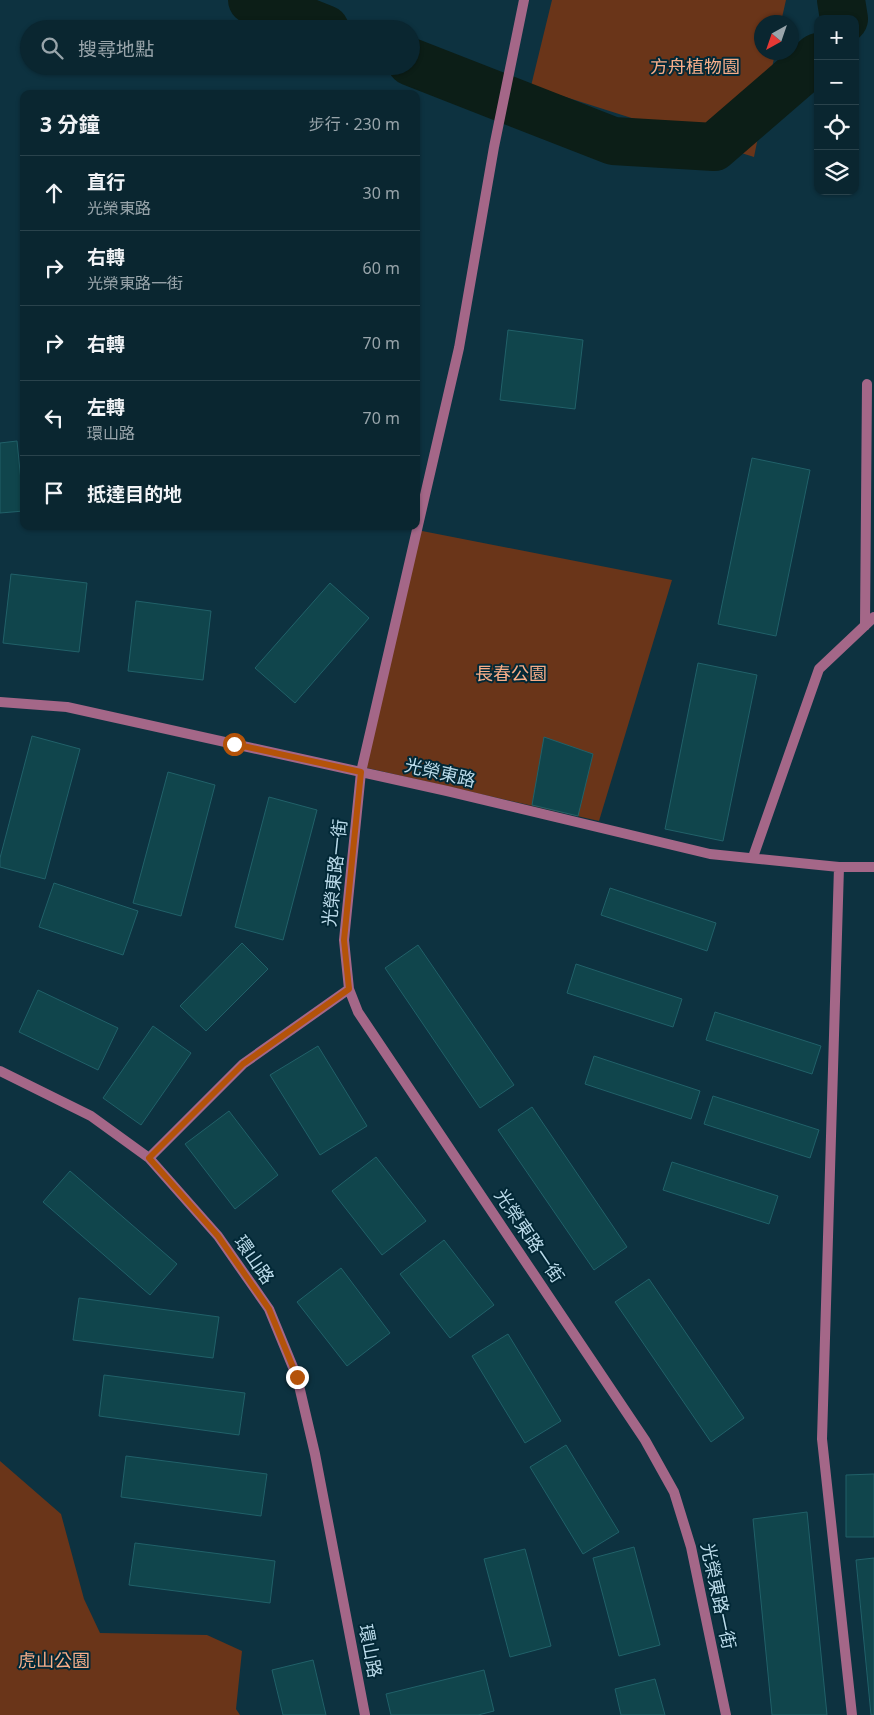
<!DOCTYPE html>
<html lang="zh-TW">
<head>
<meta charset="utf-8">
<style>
	body { margin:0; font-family:"Noto Sans","Noto Sans TC",sans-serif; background:#18323c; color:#f1f3f6 }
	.controls { position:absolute; right:15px; top:15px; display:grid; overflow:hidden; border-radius:10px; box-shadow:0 1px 4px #0004 }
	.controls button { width:45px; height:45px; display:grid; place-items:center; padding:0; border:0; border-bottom:1px solid #2a434c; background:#0a2630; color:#f1f3f6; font:25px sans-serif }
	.compass { position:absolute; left:754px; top:15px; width:45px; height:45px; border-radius:50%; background:#0a2630; box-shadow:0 1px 4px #0004; rotate:220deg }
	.stop { position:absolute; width:15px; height:15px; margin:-11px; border:4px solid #b45309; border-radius:50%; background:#fff }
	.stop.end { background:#b45309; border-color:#fff; box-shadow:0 1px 5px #0008 }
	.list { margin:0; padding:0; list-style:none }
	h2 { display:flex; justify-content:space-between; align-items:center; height:65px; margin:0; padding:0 20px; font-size:21px }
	h2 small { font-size:16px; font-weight:400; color:#99a5ab }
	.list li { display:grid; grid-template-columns:32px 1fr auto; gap:15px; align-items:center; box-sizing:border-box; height:75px; padding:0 20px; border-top:1px solid #2a434c }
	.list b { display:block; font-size:19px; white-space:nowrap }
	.list p { margin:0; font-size:16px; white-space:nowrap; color:#99a5ab }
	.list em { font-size:16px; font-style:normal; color:#99a5ab }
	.icon { flex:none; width:28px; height:28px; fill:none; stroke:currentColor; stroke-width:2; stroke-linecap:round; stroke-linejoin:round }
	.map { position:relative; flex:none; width:874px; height:1715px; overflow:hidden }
	.search { position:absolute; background:#0a2630; box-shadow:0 1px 4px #0004; left:20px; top:20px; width:400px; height:55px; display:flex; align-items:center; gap:12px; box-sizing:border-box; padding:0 18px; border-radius:28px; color:#99a5ab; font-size:19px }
	.panel { position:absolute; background:#0a2630; box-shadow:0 1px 4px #0004; left:20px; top:90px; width:400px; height:440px; border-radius:10px }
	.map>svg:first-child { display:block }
</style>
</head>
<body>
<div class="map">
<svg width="874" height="1715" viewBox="0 0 874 1715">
	<rect width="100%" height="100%" fill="#0d3240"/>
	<path fill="#6a3519" d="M552,0H786L781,22H762V52L775,53L754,157L531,86Z
		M417,530L672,580L599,821L363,767Z
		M0,1461L61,1514L84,1599L100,1633L207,1635L242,1651L236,1709L240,1715H0Z"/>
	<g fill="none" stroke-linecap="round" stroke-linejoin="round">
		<path stroke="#0c1e17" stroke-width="48" d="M252,0L325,29
			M841,0L844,19
			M411,62L613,141L714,147L818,57"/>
	</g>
	<path fill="#10454c" stroke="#216169" d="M508,330L583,340L575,409L500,400Z
		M17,441L24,511L0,513V443Z
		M752,458L810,470L776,636L718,624Z
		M11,574L87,583L79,652L3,643Z
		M330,583L369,618L295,703L255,668Z
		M136,601L211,611L203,680L128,671Z
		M698,663L757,675L723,841L665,829Z
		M32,736L80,749L45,879L0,867V858Z
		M544,737L593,754L578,816L532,805Z
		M168,772L215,785L181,916L133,903Z
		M269,797L317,810L283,940L235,927Z
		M54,883L138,911L123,955L39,927Z
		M610,888L716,923L707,951L601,915Z
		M242,943L268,969L206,1031L180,1006Z
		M418,945L514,1085L480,1108L385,968Z
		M576,964L682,999L673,1027L567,993Z
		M38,990L118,1028L98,1070L19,1032Z
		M715,1012L821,1046L812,1074L706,1040Z
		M153,1026L191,1053L141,1125L103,1098Z
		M318,1046L367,1126L320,1155L270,1075Z
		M594,1056L700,1091L691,1119L585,1084Z
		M713,1096L819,1130L810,1158L704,1124Z
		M532,1107L627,1247L594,1270L498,1130Z
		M229,1111L278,1175L235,1209L185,1144Z
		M376,1157L426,1221L382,1255L332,1191Z
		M672,1162L778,1196L769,1224L663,1190Z
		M70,1171L177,1264L150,1295L43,1202Z
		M444,1240L494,1305L450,1338L400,1274Z
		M341,1268L390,1333L347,1366L297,1302Z
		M649,1279L744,1418L711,1442L615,1302Z
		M79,1298L219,1317L213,1358L73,1340Z
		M508,1334L561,1421L525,1443L472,1356Z
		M104,1375L245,1393L239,1435L99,1416Z
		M566,1445L619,1532L583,1554L530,1467Z
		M126,1456L267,1474L261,1516L121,1497Z
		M874,1474V1537H846V1475Z
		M807,1512L827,1715H772L753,1519Z
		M135,1543L275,1561L270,1603L129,1585Z
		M634,1547L660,1645L619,1656L593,1558Z
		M525,1549L551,1646L510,1657L484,1559Z
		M874,1558V1715H871L856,1560Z
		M313,1660L326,1715H283L272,1670Z
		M484,1670L494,1711L478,1715H391L386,1694Z
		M655,1679L665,1715H621L615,1689Z"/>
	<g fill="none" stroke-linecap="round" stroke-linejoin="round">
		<path stroke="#a46788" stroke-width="10" d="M524,0L494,147L459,348L361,772L344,940L349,989L358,1012L645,1440L674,1492L691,1547L726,1715
			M865,626L867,384
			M0,702L67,707L447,791L710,854L839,867H874
			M753,857L819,669L874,617
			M839,867L822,1439L852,1715
			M0,1071L91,1116L149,1158L218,1236L269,1309L297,1377L315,1454L365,1715
			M149,1158L243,1064L349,989"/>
	</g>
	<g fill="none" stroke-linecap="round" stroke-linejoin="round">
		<path stroke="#b45309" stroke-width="6" d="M234,744L361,772L344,940L349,989L243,1064L149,1158L218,1236L269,1309L297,1377"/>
	</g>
	<g text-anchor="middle" stroke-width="4" stroke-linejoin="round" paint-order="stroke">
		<g font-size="18" fill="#f7ae89" stroke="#022836">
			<text x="695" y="73">方舟植物園</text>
			<text x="511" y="680">長春公園</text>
			<text x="54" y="1667">虎山公園</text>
		</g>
		<g font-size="18" fill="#bbdbea" stroke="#022836">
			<text transform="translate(440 773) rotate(13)" y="6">光榮東路</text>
			<text transform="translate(335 873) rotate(-84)" y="6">光榮東路一街</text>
			<text transform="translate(529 1236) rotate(56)" y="6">光榮東路一街</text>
			<text transform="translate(254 1260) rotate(55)" y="6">環山路</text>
			<text transform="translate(718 1596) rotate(78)" y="6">光榮東路一街</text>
			<text transform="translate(370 1651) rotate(79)" y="6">環山路</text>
		</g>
	</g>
</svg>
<div class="controls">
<button>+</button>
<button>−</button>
<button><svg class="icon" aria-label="locate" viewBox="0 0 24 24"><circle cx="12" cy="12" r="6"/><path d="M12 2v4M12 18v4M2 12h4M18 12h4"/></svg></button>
<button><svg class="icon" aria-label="layers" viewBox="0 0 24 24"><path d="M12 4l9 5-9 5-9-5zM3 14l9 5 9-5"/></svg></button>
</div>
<svg class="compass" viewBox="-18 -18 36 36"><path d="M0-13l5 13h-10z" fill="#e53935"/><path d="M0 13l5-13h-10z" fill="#99a5ab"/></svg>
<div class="stop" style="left:234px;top:744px"></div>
<div class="stop end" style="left:297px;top:1377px"></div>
<div class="search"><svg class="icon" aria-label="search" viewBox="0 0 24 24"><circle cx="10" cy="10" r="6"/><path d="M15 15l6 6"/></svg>搜尋地點</div>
<section class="panel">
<h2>3 分鐘<small>步行 · 230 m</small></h2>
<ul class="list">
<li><svg class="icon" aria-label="ahead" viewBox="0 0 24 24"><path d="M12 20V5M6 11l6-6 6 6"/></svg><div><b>直行</b><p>光榮東路</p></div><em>30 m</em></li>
<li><svg class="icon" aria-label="right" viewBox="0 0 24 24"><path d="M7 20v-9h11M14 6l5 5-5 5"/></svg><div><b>右轉</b><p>光榮東路一街</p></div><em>60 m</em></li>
<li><svg class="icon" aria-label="right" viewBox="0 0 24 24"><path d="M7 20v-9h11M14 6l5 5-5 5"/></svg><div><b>右轉</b></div><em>70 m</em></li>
<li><svg class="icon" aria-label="left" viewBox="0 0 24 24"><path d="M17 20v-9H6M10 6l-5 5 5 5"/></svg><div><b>左轉</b><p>環山路</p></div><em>70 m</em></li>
<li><svg class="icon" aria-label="arrive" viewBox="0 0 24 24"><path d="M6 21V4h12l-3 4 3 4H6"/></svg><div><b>抵達目的地</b></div></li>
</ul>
</section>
</div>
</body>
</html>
